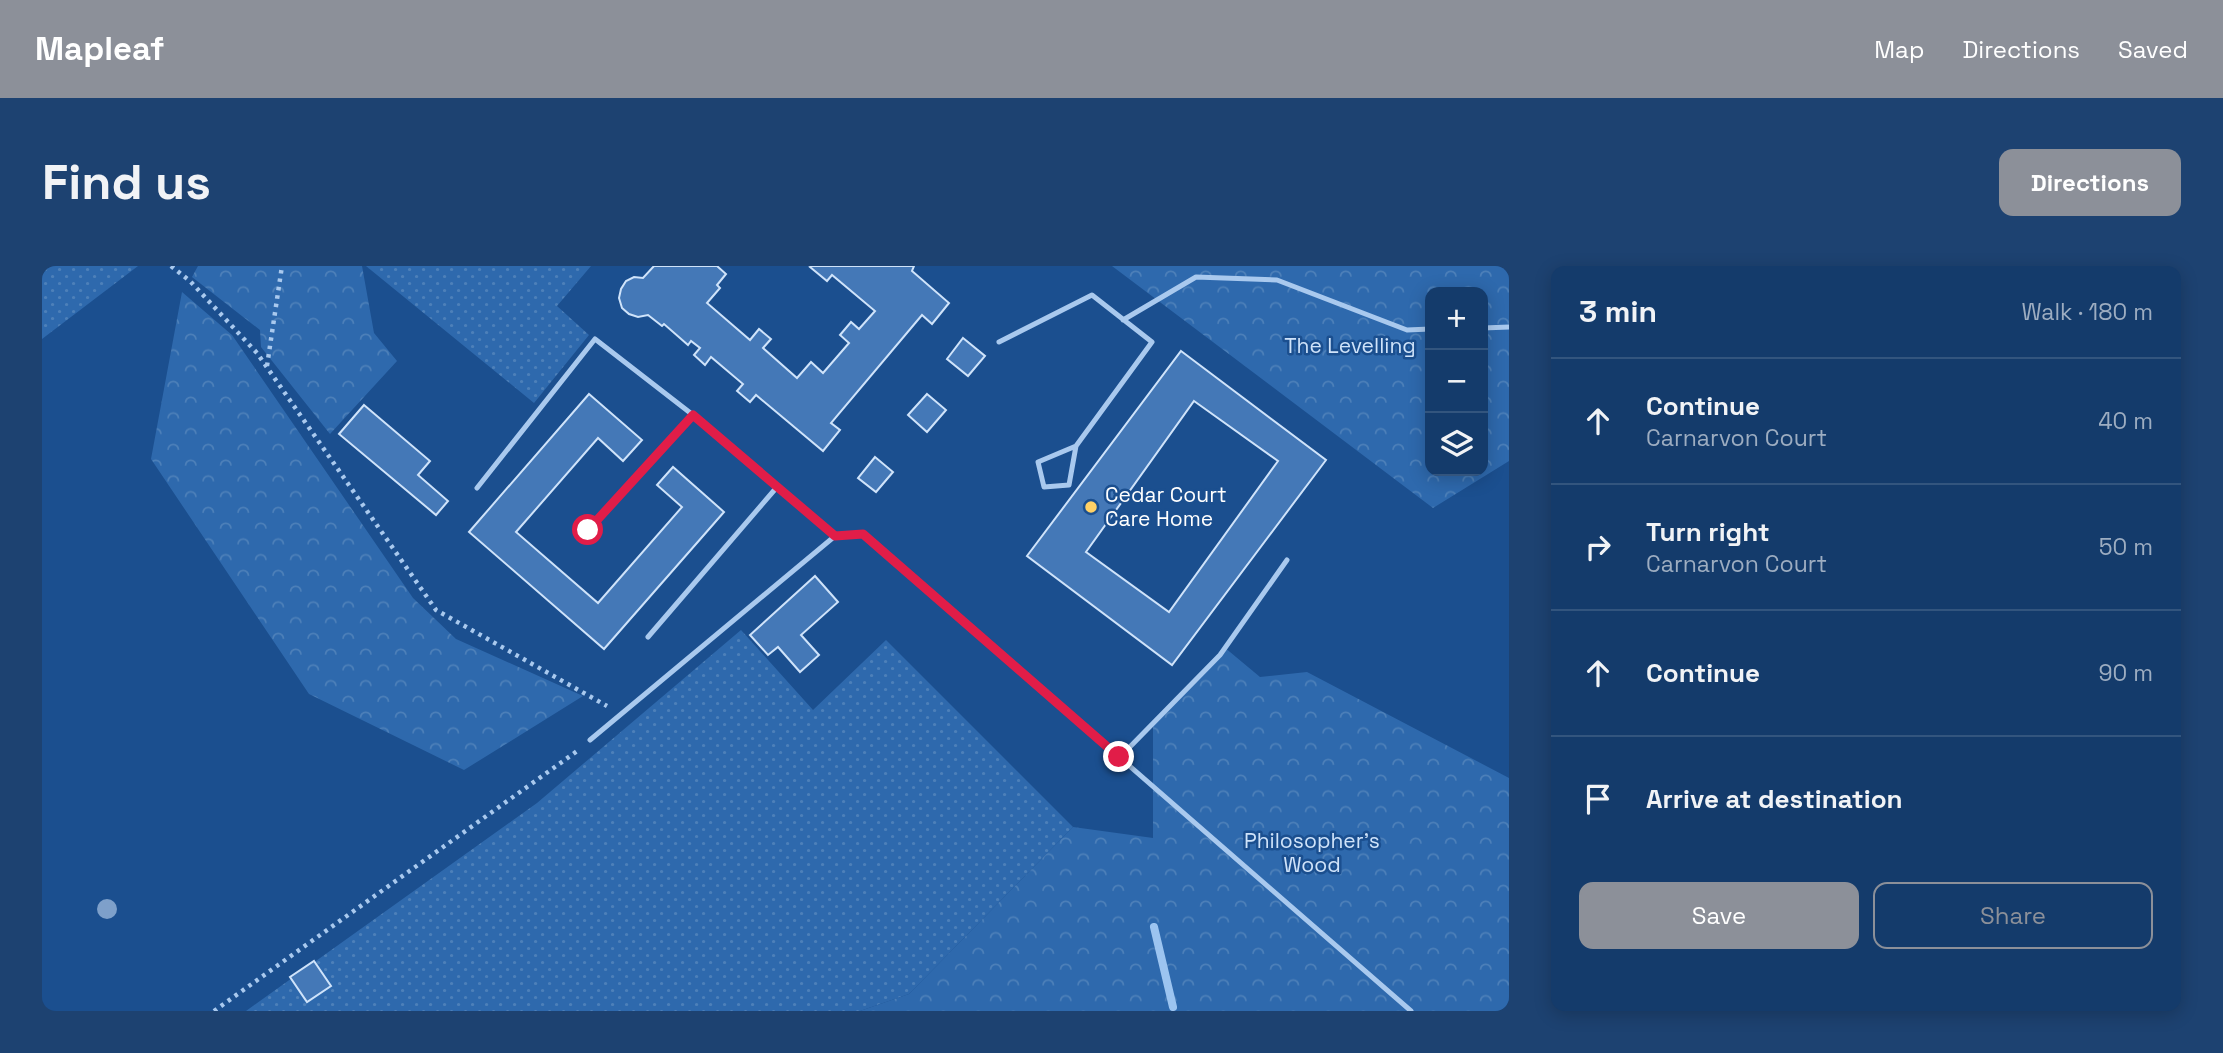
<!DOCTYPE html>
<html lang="en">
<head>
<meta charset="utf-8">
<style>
	body { margin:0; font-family:"Space Grotesk",sans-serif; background:#1d4271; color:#f1f3f6 }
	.controls { position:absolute; right:21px; top:21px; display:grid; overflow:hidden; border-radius:14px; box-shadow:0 4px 18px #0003 }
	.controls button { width:63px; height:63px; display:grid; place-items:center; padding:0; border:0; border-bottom:2px solid #33557e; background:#143b6b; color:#f1f3f6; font:35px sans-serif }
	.stop { position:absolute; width:21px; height:21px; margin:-16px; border:5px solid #e11d48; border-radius:50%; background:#fff }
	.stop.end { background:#e11d48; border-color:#fff; box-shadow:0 2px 7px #0008 }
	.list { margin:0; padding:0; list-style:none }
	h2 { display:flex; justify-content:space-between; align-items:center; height:91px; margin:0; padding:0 28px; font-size:30px }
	h2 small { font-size:23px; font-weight:400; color:#9dadc1 }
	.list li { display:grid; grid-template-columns:46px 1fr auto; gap:21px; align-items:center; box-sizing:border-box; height:126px; padding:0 28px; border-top:2px solid #33557e }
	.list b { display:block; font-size:26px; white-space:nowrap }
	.list p { margin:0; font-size:23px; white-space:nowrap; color:#9dadc1 }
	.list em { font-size:23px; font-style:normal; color:#9dadc1 }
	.actions { display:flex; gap:14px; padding:21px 28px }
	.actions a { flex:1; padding:16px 0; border:2px solid #8c9099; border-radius:14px; text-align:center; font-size:24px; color:#8c9099 }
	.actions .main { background:#8c9099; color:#fff }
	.icon { flex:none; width:38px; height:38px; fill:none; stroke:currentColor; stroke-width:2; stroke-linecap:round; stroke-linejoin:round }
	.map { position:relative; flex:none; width:1467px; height:745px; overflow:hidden; border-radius:14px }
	header { display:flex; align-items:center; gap:42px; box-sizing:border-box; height:98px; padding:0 35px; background:#8c9099; color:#fff }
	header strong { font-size:33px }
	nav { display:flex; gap:38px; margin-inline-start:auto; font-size:24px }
	.intro { display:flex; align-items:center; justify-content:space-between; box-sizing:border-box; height:168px; padding:0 42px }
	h1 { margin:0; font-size:49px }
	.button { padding:18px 32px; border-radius:14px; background:#8c9099; color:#fff; font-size:24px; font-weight:700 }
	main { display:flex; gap:42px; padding:0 42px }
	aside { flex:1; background:#143b6b; border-radius:14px; box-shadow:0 4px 18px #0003 }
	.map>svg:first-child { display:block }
</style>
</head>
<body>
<header>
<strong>Mapleaf</strong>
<nav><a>Map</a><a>Directions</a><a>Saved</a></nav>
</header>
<div class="intro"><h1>Find us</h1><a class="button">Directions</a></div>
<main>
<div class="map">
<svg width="1467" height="745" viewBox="0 0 1467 745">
	<defs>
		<pattern id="grass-dots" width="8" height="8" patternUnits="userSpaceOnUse" patternTransform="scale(1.75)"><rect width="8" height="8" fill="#2e69ad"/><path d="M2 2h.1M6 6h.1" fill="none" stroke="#4d80b9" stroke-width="1.8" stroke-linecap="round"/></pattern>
		<pattern id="forest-crowns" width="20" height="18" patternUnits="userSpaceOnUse" patternTransform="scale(1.75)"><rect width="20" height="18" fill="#2e69ad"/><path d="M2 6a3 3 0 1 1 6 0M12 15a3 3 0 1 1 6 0" fill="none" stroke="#4d80b9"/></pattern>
	</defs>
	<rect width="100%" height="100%" fill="#1b4f8f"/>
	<path fill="url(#grass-dots)" d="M0,0H96L0,73Z
		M324,0H549L515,40L547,69L492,137Z
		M699,364L771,444L844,374L1031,561L867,728L818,745H204L495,537Z"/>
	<path fill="url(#forest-crowns)" fill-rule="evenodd" d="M156,0H320L332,67L355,95L288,168L219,81L218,64L150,11Z
		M1070,0H1467V195L1391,242ZM1388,26H1441V205H1388Z
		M140,26L190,69L371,332L414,373L541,430L422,504L267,428L109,193Z
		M1182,381L1218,411L1265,406L1467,512V745H818L867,728L1031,561L1111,572V458Z"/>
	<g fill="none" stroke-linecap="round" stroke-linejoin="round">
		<path stroke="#9cc4f0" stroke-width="8" d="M1112,661L1131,741"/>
	</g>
	<path fill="#4478b7" stroke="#cfe3fa" stroke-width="2" fill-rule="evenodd" d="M612,0H675L684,8L675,19L678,22L665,37L708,74L717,63L729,73L721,82L755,112L769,96L781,107L807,77L798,69L809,56L817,63L833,45L790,9L785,15L768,1L770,0H872L870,5L907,37L890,58L880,49L789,157L798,164L781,185L714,129L708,136L695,125L701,118L669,91L663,99L652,89L658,82L649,75L646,79L622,58L620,60L606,49L596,51L587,48L580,42L577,32L579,23L584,15L592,11L601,12Z
		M921,72L943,90L926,110L905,93Z
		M1139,85L1284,194L1130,399L985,290ZM1152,135L1236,195L1127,346L1044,286Z
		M547,128L600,174L581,195L556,172L474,266L556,337L640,241L615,219L631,201L682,246L562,383L427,266Z
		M885,128L904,144L885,166L866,149Z
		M322,139L388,195L376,209L406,235L394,249L297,168Z
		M833,191L851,206L834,226L816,212Z
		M773,310L796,336L759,369L777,389L758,406L736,381L726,389L708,369Z
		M272,695L289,720L265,736L248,711Z"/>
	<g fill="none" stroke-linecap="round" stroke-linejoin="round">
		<path stroke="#a9c9ee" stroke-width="4.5" stroke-dasharray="3.5 5" stroke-linecap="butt" d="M129,0L148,15L215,87L394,344L565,440
			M225,100L240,0
			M172,745L538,483"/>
		<path stroke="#a9c9ee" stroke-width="5" d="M1081,54L1154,11L1235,14L1365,64L1388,63
			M1441,62L1467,61
			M957,76L1050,29L1110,76L1034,180L1027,219L1002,221L996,196L1034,180
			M435,222L553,73L651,149
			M546,264L651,149L793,270
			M606,371L735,221
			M548,474L793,270L821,268L1369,745
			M1078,491L1178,389L1245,294"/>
	</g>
	<circle fill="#7ea0ca" cx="65" cy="643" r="10"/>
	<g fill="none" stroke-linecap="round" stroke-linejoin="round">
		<path stroke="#e11d48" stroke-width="9" d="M546,264L651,149L793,270L821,268L1077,491"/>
	</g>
	<circle fill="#ffd166" stroke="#1b4f8f" stroke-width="2.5" cx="1049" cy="241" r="7"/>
	<g text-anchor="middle" stroke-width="5" stroke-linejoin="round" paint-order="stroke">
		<g font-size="21" fill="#cfe3fa" stroke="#1b4f8f">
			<text x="1308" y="87">The Levelling</text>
			<text x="1270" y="582">Philosopher's<tspan x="1270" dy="24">Wood</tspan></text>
		</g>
		<g font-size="21" fill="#fff" stroke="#1b4f8f" text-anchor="start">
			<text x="1063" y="236">Cedar Court<tspan x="1063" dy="24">Care Home</tspan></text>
		</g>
	</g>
</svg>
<div class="controls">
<button>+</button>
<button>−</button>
<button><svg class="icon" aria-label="layers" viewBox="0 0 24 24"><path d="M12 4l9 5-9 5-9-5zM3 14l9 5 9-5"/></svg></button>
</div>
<div class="stop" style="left:546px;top:264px"></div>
<div class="stop end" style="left:1077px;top:491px"></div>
</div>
<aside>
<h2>3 min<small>Walk · 180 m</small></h2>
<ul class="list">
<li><svg class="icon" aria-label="ahead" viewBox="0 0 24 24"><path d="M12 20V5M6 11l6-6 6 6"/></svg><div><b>Continue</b><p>Carnarvon Court</p></div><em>40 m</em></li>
<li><svg class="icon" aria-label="right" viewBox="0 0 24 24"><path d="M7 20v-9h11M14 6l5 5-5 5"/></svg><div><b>Turn right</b><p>Carnarvon Court</p></div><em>50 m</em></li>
<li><svg class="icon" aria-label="ahead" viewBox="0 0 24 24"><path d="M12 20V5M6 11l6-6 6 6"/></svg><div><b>Continue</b></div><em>90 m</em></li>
<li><svg class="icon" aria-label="arrive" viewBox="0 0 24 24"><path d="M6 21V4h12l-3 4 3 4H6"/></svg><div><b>Arrive at destination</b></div></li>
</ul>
<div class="actions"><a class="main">Save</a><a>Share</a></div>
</aside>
</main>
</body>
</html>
